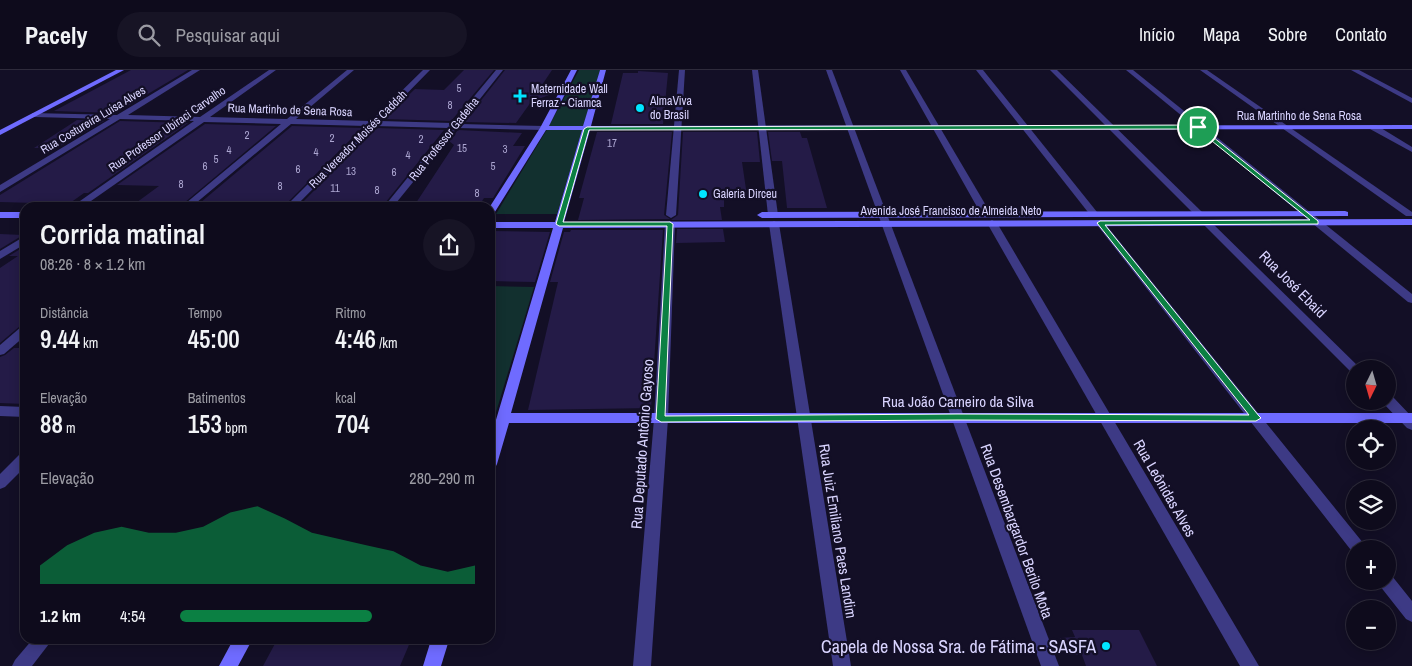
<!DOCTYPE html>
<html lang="pt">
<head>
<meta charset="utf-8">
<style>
	:root { --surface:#0e0b1c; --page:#171425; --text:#f1f3f6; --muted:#9b9ba3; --line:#2e2b3b; --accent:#0b8043 }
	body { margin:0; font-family:"Archivo Narrow",sans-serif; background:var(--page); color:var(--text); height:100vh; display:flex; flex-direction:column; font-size:19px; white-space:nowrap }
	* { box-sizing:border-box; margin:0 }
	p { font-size:16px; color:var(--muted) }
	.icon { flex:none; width:28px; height:28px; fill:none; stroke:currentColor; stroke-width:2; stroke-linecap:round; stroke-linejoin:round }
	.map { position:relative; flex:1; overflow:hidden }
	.side { position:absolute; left:20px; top:132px; width:475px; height:442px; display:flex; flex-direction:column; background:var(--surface); border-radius:15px; box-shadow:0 2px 12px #0003,0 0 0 1px var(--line) }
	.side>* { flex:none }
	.needle { width:32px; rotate:185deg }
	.fabs { position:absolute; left:1346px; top:290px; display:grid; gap:10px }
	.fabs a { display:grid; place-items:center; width:50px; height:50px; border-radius:50%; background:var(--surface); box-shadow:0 2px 12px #0003,0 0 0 1px var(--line); font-size:25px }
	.pin { position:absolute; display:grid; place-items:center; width:42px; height:42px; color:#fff; margin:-21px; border:2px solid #fff; border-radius:50%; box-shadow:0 1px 5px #0007 }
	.round { display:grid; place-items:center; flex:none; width:52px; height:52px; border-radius:26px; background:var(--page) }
	.head { display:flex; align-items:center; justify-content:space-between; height:85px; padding:0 20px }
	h1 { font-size:28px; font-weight:600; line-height:38px }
	.stats { display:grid; grid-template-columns:repeat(3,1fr); gap:8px; height:85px; padding:5px 20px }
	.stats div { display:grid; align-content:center }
	.stats b { font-size:25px; font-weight:600 }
	.stats small { font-size:14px; font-weight:400 }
	.stats p { font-size:14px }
	.chart { height:140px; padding:10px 20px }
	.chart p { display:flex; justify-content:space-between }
	.chart svg { width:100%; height:90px; margin-top:5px; fill:var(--accent); opacity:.7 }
	ul { padding:0 20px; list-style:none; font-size:16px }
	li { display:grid; grid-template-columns:80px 60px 1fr; align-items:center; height:38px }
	li i { height:12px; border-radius:6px; background:var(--accent) }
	header { display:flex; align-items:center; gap:30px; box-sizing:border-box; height:70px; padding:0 25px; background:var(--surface); border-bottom:1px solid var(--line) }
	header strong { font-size:24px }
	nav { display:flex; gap:28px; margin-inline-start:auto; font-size:18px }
	.search { width:350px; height:45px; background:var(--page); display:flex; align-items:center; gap:12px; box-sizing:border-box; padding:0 18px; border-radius:28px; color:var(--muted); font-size:19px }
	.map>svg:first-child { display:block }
	.green { fill:#12302f }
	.building { fill:#241b47 }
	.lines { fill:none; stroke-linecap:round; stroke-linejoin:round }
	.street { fill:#3d3a85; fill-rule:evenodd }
	.secondary { fill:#6f6bff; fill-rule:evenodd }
	.route { fill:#0b8043; stroke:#fff; fill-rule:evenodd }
	.poi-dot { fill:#00e5ff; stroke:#130f26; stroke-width:2 }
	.labels { text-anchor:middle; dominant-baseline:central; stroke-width:4.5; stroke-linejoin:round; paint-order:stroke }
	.far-number-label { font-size:11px; fill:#aca6d1 }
	.far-poi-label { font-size:12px; fill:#d9d4ff; stroke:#130f26; text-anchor:start }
	.far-street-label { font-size:12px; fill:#d9d4ff; stroke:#130f26 }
	.street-label { font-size:15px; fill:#d9d4ff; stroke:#130f26 }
	.near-poi-label { font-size:18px; fill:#d9d4ff; stroke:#130f26; text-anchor:end }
</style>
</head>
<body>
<header>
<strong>Pacely</strong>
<div class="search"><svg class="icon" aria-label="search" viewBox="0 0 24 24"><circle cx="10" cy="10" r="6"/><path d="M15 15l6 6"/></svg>Pesquisar aqui</div>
<nav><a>Início</a><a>Mapa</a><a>Sobre</a><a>Contato</a></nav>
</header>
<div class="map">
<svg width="1412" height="596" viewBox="0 0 1412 596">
	<rect width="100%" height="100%" fill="#130f26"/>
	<g class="green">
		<path d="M579,0H600L557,144H496L549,56Z"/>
		<path d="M490,216L534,217L490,362Z"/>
	</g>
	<g class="building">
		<path d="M131,0H188L116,43L54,41Z"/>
		<path d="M464,0H494L451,51L384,49L415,19L444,20Z"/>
		<path d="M505,0H552L542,15L549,25L531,32L516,53L464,52Z"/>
		<path d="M638,1L668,3L663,54H611L623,3H638Z"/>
		<path d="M77,50L104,51L57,78H34Z"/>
		<path d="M120,51L188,53L88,123H84L63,138H28L35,133L0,132V125Z"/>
		<path d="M205,54L276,56L178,138H129L159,116L117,115Z"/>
		<path d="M292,56L362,58L282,138H194Z"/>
		<path d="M376,58L444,60L381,138H297Z"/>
		<path d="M458,60L522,63L513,76H525L493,128H484L479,136H414L454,75L449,71Z"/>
		<path d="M597,62H672L664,145L670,149L578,150L584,128H579Z"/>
		<path d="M683,62H757L760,92H742L747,126H724V137H720L722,150H671L678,145Z"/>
		<path d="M768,62H800L802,68H807L827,138H787L782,91H772Z"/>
		<path d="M677,159H723L725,172L676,173Z"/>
		<path d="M571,160H663L651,338L528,340L558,212H550L564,162H570Z"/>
		<path d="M490,161L550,162L535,212L490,211Z"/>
		<path d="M0,164L23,165L0,179Z"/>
		<path d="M25,176V254L20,256L0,273V198L18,186H9Z"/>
		<path d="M14,278H25V334L0,333V287L5,285Z"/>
		<path d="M1072,560H1139L1157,596H1086L1082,585H1067L1060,568L1075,567Z"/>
		<path d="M277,570H411L400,596H263Z"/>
	</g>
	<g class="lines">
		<g class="street">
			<path d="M192,0H200L128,45L200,47L269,0H276L210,47L287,49L347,0H354L296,49L371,51L423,0H430L380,51L452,53L496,0H503L460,54L544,56L548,58L544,60L457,58L392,138H383L448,58L375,56L294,138H284L366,56L291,54L190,138H180L281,54L204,52L81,138H70L194,51L120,49L0,122V115L110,49L35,47H32V43L117,45Z"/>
			<path d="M679,0H685L676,145L671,148L666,145Z"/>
			<path d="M752,0H758L778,145L773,148L768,145Z"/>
			<path d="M826,0H832L1059,596H1041Z"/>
			<path d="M900,0H906L991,144L989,146L986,147L981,144Z"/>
			<path d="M976,0H983L1097,142V146H1091Z"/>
			<path d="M1050,0H1057L1202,142V146H1196Z"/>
			<path d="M1126,0H1133L1412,224V233L1408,232Z"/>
			<path d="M1200,0H1207L1412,142V146H1406Z"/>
			<path d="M1351,0H1359L1412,28V33Z"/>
			<path d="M1370,55H1376L1412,77V82L1370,59Z"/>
			<path d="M992,150L997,153L1259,596H1240L987,153Z"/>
			<path d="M1100,150L1103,151L1368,479H1355L1354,484L1097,155V151Z"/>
			<path d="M1207,150L1210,151L1361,299H1355V303L1351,302L1204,155V151Z"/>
			<path d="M670,151L675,154L668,349L651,596H633L654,349L665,154Z"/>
			<path d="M774,151L779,154L851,596H833L769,154Z"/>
			<path d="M25,166V174L0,189V181Z"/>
			<path d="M25,256V266L4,284L0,285V275L21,257Z"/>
			<path d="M1388,326L1393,327L1412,347V360L1407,358L1383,333L1382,331H1388Z"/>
			<path d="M0,336L25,337V347L0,346Z"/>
			<path d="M25,383V397L5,417L0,419V404L20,384Z"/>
			<path d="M1388,504L1392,506L1412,531V552L1406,549L1380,516L1378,511H1388Z"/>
			<path d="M32,570H52L32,596H12L15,590Z"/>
		</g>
		<g class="secondary">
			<path d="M116,0H124L0,65V60Z"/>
			<path d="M571,0H577L549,56H583L600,0H606L591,56L1412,55V59L590,60L564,152L1412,149V155L563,158L511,343H1412V353H509L497,394L495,398L490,399V370L553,158H490V152H555L582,60H546L493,145L490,146L489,138L540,58Z"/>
			<path d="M1345,141L1348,142V146L762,148L757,145L762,142Z"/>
			<rect x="0" y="142" width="25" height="6"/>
			<path d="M233,570H252L238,596H219Z"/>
			<path d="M431,570H449L441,596H423Z"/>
		</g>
	</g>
	<path class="route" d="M1198,55L1318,151V154L1105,155L1259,346L1261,348L1256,351L957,350L661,352L656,349L667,156H559L556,154L584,59L587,57ZM1197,59L1310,150L1100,151L1097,153L1249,345L957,344L665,346L673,154L670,152H563L589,60Z"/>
	<g class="poi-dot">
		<path d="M517.5 18.5h5v5h5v5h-5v5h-5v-5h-5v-5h5z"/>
		<circle cx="640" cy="38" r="5"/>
		<circle cx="703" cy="124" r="5"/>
		<circle cx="1106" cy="576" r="5"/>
	</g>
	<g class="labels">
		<g class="far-number-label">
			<text x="459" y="18">5</text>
			<text x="450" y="35">8</text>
			<text x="247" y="65">2</text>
			<text x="332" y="68">2</text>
			<text x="421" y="69">2</text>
			<text x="612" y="73">17</text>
			<text x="462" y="78">15</text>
			<text x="505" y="79">3</text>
			<text x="229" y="80">4</text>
			<text x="316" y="82">4</text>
			<text x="408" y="85">4</text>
			<text x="216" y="89">5</text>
			<text x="205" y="96">6</text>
			<text x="493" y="96">5</text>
			<text x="298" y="99">6</text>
			<text x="351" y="101">13</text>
			<text x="394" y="102">6</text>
			<text x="181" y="114">8</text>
			<text x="280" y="116">8</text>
			<text x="335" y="118">11</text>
			<text x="377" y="120">8</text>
			<text x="477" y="123">8</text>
		</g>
		<g class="far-poi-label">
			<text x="531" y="19">Maternidade Wall<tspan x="531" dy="14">Ferraz - Ciamca</tspan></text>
			<text x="650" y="31">AlmaViva<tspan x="650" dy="14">do Brasil</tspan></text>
			<text x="713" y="124">Galeria Dirceu</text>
		</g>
		<g class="far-street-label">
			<text transform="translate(290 40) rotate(2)">Rua Martinho de Sena Rosa</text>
			<text x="1299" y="46">Rua Martinho de Sena Rosa</text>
			<text transform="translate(93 50) rotate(-31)">Rua Costureira Luisa Alves</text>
			<text transform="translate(167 59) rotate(-35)">Rua Professor Ubiraci Carvalho</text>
			<text transform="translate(358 69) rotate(-45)">Rua Vereador Moisés Caddah</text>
			<text transform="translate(444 69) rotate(-51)">Rua Professor Gadelha</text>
			<text x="951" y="141">Avenida José Francisco de Almeida Neto</text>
		</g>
		<g class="street-label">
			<text transform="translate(1293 214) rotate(45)">Rua José Ebaid</text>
			<text x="958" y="331">Rua João Carneiro da Silva</text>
			<text transform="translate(642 374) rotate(-86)">Rua Deputado Antônio Gayoso</text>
			<text transform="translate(1165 418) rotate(60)">Rua Leônidas Alves</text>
			<text transform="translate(838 461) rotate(81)">Rua Juiz Emiliano Paes Landim</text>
			<text transform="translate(1017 461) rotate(70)">Rua Desembargardor Berilo Mota</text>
		</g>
		<g class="near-poi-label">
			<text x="1096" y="576">Capela de Nossa Sra. de Fátima - SASFA</text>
		</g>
	</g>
</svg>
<div class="fabs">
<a><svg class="needle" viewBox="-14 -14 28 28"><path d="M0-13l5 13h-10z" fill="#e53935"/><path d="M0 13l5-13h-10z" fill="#9b9ba3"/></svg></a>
<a><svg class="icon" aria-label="locate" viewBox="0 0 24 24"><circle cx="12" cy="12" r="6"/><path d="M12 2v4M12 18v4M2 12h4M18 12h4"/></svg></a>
<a><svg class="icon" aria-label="layers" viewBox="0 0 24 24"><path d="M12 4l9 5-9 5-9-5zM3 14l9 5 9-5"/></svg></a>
<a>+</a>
<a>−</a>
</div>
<div class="pin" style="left:1198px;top:57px;background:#1e9e55"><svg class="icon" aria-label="arrive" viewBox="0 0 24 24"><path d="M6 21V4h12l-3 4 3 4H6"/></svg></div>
<section class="side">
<div class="head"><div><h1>Corrida matinal</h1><p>08:26 · 8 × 1.2 km</p></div><a class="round"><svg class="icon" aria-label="share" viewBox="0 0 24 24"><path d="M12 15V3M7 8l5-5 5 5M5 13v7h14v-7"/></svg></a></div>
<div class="stats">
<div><p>Distância</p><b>9.44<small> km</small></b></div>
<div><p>Tempo</p><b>45:00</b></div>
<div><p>Ritmo</p><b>4:46<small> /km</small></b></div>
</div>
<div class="stats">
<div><p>Elevação</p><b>88<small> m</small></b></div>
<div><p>Batimentos</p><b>153<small> bpm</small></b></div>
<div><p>kcal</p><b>704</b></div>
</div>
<div class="chart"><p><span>Elevação</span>280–290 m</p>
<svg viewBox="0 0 160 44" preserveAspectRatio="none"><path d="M0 44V35L10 25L20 19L30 16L40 19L50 19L60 16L70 9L80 6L90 12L100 19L110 22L120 25L130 28L140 35L150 38L160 35V44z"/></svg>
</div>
<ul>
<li><b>1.2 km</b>4:54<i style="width:65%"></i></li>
</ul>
</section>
</div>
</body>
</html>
